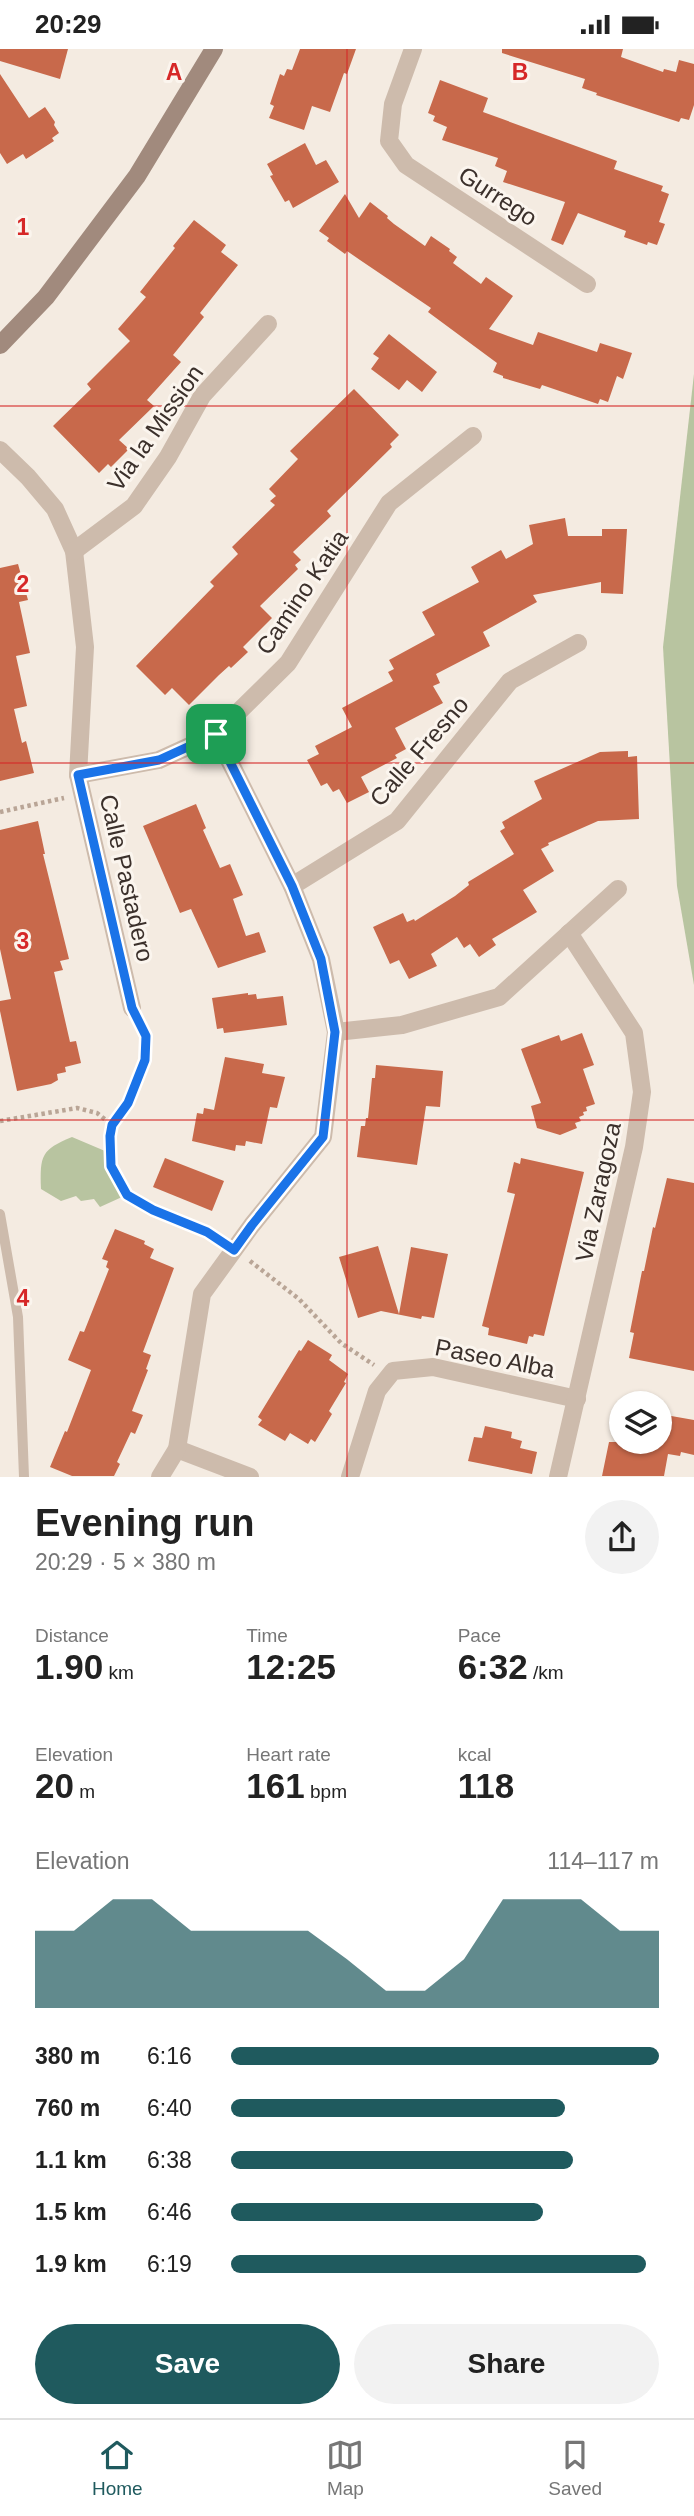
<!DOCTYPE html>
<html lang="en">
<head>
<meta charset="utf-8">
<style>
	:root { --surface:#fff; --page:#f2f2f2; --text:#222; --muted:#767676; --line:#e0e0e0; --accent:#1f5a5e }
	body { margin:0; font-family:Helvetica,sans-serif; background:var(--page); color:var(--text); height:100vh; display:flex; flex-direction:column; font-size:26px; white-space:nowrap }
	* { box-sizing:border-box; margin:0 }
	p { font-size:23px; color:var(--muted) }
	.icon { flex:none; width:38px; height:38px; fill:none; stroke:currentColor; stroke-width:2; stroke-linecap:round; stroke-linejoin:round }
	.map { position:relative; height:1428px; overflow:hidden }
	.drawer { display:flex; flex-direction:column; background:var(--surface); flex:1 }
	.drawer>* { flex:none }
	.tools { position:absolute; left:609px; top:1342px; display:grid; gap:14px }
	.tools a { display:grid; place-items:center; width:63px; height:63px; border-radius:50%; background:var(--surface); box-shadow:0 2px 5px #0004; font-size:35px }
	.pin { position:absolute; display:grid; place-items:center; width:60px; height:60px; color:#fff; margin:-30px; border-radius:14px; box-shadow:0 4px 10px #0006 }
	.round { display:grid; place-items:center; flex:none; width:74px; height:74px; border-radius:37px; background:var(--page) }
	.overview { display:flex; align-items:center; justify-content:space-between; height:119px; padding:0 35px }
	h1 { font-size:38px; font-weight:800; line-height:52px }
	.stats { display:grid; grid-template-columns:repeat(3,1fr); gap:10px; height:119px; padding:7px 35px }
	.stats div { display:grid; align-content:center }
	.stats b { font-size:35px; font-weight:800 }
	.stats small { font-size:19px; font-weight:400 }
	.stats p { font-size:19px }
	.chart { height:196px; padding:14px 35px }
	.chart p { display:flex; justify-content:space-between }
	.chart svg { width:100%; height:126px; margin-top:7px; fill:var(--accent); opacity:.7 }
	.primary-button { display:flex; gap:14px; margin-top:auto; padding:14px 35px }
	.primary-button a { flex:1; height:80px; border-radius:42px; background:var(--accent); color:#fff; font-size:28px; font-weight:800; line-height:80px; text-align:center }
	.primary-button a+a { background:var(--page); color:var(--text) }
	ul { padding:0 35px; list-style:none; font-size:23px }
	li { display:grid; grid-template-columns:112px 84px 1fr; align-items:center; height:52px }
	li i { height:18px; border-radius:9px; background:var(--accent) }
	.status { display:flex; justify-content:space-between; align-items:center; height:49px; padding:0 35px; background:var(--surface); direction:ltr }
	.status svg { height:19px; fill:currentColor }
	.tabs { display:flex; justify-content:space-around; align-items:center; height:98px; border-top:2px solid var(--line); background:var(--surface); font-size:19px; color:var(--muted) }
	.tabs a { display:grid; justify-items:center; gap:4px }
	.tabs .active { color:var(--accent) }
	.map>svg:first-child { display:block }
	.green { fill:#b8c4a0 }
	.building { fill:#c8694b }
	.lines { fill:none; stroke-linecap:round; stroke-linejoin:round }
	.path { stroke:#b9a596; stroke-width:4.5; stroke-dasharray:3.5 3.5; stroke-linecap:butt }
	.lane { stroke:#cdbbac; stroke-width:10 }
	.street { stroke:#cdbbac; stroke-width:18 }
	.secondary { stroke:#a18a7d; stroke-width:18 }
	.route-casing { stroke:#fff; stroke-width:14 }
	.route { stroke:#1a73e8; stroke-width:9 }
	.grid { fill:none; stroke:#d62828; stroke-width:2; stroke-opacity:0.55 }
	.labels { text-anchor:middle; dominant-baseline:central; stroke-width:6; stroke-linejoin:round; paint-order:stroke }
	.street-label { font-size:24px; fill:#3b302b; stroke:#fbf5ee }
	.grid-label { font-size:23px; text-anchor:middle; font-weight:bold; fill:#d62828; stroke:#fbf5ee; stroke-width:6; stroke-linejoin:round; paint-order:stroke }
</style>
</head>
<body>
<div class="status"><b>20:29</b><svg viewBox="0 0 49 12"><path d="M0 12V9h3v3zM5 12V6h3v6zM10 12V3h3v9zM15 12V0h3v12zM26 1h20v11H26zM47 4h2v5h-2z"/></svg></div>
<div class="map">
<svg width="694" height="1428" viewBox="0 0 694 1428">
	<rect width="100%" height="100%" fill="#f4ebe1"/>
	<g class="green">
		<path d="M694,325V936L677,837L663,598Z"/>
		<path d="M72,1088L105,1102L108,1124L122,1148L100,1158L94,1150L81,1152L76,1147L61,1152L41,1140C40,1106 41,1101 72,1088Z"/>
	</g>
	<g class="building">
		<path d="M0,0H68L60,30L0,12Z"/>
		<path d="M300,0H356L347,25L344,24L330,63L312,57L304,81L269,69L274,57L270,55L280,25L284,27L287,20L292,21Z"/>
		<path d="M502,0H623L621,8L663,23L664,20L676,23L679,11L694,15V56L689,71L681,69L679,73L596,46L597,44L582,39L585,30L502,4Z"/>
		<path d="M0,25L29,69L45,58L55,73L54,76L59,84L52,89L54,92L26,110L23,105L7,115L0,104Z"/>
		<path d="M440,31L488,49L483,63L617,112L614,120L663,137L661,142L669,145L659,173L665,175L657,196L648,193L647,196L624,188L626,182L578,164L563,196L551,191L565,153L503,133L507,122L495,117L498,109L442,91L447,78L433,72L435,67L428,64Z"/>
		<path d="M305,94L316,116L326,111L339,133L293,159L289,151L285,153L270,127L273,126L267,115Z"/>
		<path d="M345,145L359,169L370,153L388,167L387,169L394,175L425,197L431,187L450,200L449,202L457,208L453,214L481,235L486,228L513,247L489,280L533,296L538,283L597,303L600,294L632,304L623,330L617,327L608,353L600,350L598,355L542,336L540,340L503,329V327L493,323L497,314L428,263L431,259L360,211L347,202L345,205L327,192L329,189L319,182Z"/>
		<path d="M194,171L226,196L221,203L238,216L200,264L204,268L173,306L181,313L147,351L154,357L119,391L129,400L111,418L108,415L99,424L53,377L91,340L87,335L130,292L118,280L146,248L140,243L175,199L173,197Z"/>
		<path d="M389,285L437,323L422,343L407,331L399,341L371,320L379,309L373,305Z"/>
		<path d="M354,340L399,386L390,395L392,398L327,462L331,467L293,503L301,511L295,516L298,520L260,557L272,569L243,598L248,603L231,619L229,617L219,626L189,656L172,639L165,646L136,617L214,537L210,533L238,505L232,498L275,456L270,452L276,447L269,440L298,410L290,402Z"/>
		<path d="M565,469L568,487H602V480H627L623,545L601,544V533L533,546L537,553L483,583L490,597L436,625L440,634L433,637L443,654L395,679L406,700L395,706L397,709L361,728L369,743L347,754L339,740L333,743L327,734L321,737L307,711L319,705L315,697L352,678L342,659L393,632L388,623L394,620L389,611L435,586L422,563L479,533L471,518L501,501L506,510L533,495L529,476Z"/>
		<path d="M18,515L28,551L19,553L30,604L16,607L27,657L14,660L22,694L26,692L34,724L0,732V519Z"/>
		<path d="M628,702V708L637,707L639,770L598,772L548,794L549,796L541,800L554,822L523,841L537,863L492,890L496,896L479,908L470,895L464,899L457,888L431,905L437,917L409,930L399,911L390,915L373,878L403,864L407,873L414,870L415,872L455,847L469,836L468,833L514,805L500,782L505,779L502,773L542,750L534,732L600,703Z"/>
		<path d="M196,755L206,779L203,781L220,819L230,815L243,846L233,850L246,887L259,883L266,903L218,919L191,860L180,864L143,777Z"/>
		<path d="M38,772L45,805H43L69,910L60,912L63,921L54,923L70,993L76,992L81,1014L65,1018L66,1023L57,1025L58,1031L51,1035L17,1042L0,962V952L11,950L0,900V781Z"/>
		<path d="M248,944V946L256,945L257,950L283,947L287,976L224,984L223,979L217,980L212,949Z"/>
		<path d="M582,984L594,1016L583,1020L595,1055L586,1058L587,1062L583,1063L584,1066L579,1068L581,1072L575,1074L577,1079L560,1086L537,1079L531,1057L541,1054L521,1000L559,986L561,992Z"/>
		<path d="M225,1008L264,1015L262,1024L285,1028L277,1059L270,1058L262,1095L246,1092L245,1097L236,1096L235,1102L192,1092L197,1064L203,1065L204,1059L214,1061Z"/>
		<path d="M376,1016L443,1022L440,1058L426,1057L417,1116L357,1108L361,1077H365L366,1069H368L372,1029H375Z"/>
		<path d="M165,1109L224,1132L212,1162L153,1138Z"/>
		<path d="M521,1109L584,1123L544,1287L534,1285L533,1288L529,1287L527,1295L488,1286L489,1279L482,1277L515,1145L507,1143L514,1113L520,1115Z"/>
		<path d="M667,1129L694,1134V1322L629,1309L634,1284L630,1283L642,1222H644L653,1178L655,1179Z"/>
		<path d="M115,1180L145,1192L144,1195L154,1200L150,1209L174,1219L143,1303L151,1306L146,1320L148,1321L132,1362L143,1366L135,1385L131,1383L117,1413L120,1415L114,1427H72L50,1418L65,1382L67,1383L91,1321L68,1311L80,1282L84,1283L109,1220L106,1218L108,1212L102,1210Z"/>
		<path d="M378,1197L399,1265L411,1198L448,1205L434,1269L422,1267L421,1270L381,1262L358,1269L339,1208Z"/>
		<path d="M308,1291L332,1306L329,1311L348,1325L344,1333L346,1334L329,1362L332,1365L315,1393L311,1390L308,1395L290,1384L285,1392L258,1376L262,1371L258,1368L299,1301L301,1302Z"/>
		<path d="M660,1365L694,1371V1406L681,1403L680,1407L668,1405L664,1427H602L609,1393H660Z"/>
		<path d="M485,1377L512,1383L511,1389L522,1392L520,1399L537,1403L532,1425L468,1412L474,1388L482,1389Z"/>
	</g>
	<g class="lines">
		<g class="path">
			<path d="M0,763L64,749"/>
			<path d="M140,975L146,987L145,1011L128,1054L112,1076L110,1087L111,1117L127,1146L153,1161L207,1183L219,1191"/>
			<path d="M0,1072L77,1059L97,1064L112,1076"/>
			<path d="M250,1212L299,1250L341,1294L374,1316"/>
		</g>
		<path class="lane" d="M0,1165L18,1268L24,1428"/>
		<g class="street">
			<path d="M413,0L393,55L389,92L406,116L587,235"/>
			<path d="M0,401L28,428L55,460L74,502L85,598L78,726L132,959"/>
			<path d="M74,502L134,457L168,408L202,347L268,275"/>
			<path d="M78,726L159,711L216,685L288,614L389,454L473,387"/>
			<path d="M292,837L397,772L510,632L578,594"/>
			<path d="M336,983L402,976L499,948L618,840"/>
			<path d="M177,1400L250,1428"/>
			<path d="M160,1428L177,1400L202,1245L252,1176L323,1088L336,983L321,910L292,837L216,685"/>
			<path d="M350,1428L377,1342L393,1322L433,1318L577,1350"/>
			<path d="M558,1428L634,1098L642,1043L634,984L569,884"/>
		</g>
		<path class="secondary" d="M0,296L46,248L137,127L214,0"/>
	</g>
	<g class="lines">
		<g class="route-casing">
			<path id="route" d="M216,685L292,837L321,910L335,983L323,1088L252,1176L234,1201L207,1183L153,1161L127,1146L111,1117L110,1087L112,1076L128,1054L145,1011L146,987L132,959L78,726L159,711Z"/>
		</g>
		<use href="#route" class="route"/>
	</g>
	<path class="grid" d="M347,0V1428M0,357H694M0,714H694M0,1071H694"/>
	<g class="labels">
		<g class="street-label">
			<text transform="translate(498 147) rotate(33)">Gurrego</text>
			<text transform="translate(155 379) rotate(-55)">Via la Mission</text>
			<text transform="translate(302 543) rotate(-56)">Camino Katia</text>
			<text transform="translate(419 702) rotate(-49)">Calle Fresno</text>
			<text transform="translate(127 829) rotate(77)">Calle Pastadero</text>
			<text transform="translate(598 1143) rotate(-78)">Via Zaragoza</text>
			<text transform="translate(495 1309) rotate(11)">Paseo Alba</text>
		</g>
	</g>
	<g class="grid-label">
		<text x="174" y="31">A</text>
		<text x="520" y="31">B</text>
		<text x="23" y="186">1</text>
		<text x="23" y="543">2</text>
		<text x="23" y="900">3</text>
		<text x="23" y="1257">4</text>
	</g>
</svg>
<div class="tools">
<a><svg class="icon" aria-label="layers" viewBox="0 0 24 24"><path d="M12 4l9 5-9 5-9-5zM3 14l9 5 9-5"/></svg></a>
</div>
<div class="pin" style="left:216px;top:685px;background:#1e9e55"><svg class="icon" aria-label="arrive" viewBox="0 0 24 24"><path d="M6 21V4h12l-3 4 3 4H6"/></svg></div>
</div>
<section class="drawer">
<div class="overview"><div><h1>Evening run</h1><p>20:29 · 5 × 380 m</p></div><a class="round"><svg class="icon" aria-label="share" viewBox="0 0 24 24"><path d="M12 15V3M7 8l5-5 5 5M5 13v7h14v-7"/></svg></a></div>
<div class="stats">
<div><p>Distance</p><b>1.90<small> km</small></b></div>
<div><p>Time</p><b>12:25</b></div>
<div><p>Pace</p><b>6:32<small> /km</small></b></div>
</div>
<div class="stats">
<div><p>Elevation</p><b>20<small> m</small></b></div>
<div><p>Heart rate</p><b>161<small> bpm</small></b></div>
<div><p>kcal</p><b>118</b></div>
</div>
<div class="chart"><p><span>Elevation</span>114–117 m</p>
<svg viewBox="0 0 160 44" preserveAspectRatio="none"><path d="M0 44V17L10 17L20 6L30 6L40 17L50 17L60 17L70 17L80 27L90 38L100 38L110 27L120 6L130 6L140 6L150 17L160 17V44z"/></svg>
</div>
<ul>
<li><b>380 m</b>6:16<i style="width:100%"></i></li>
<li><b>760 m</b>6:40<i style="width:78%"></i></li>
<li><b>1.1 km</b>6:38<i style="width:80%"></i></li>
<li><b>1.5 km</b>6:46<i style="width:73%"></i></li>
<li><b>1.9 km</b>6:19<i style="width:97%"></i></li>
</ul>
<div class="primary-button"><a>Save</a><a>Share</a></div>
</section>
<nav class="tabs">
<a class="active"><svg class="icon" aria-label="home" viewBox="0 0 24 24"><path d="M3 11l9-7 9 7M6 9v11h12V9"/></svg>Home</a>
<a><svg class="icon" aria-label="map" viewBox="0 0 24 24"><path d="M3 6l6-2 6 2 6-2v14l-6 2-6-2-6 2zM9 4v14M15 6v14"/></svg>Map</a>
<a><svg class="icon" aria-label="saved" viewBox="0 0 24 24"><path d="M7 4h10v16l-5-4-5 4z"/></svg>Saved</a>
</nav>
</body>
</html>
